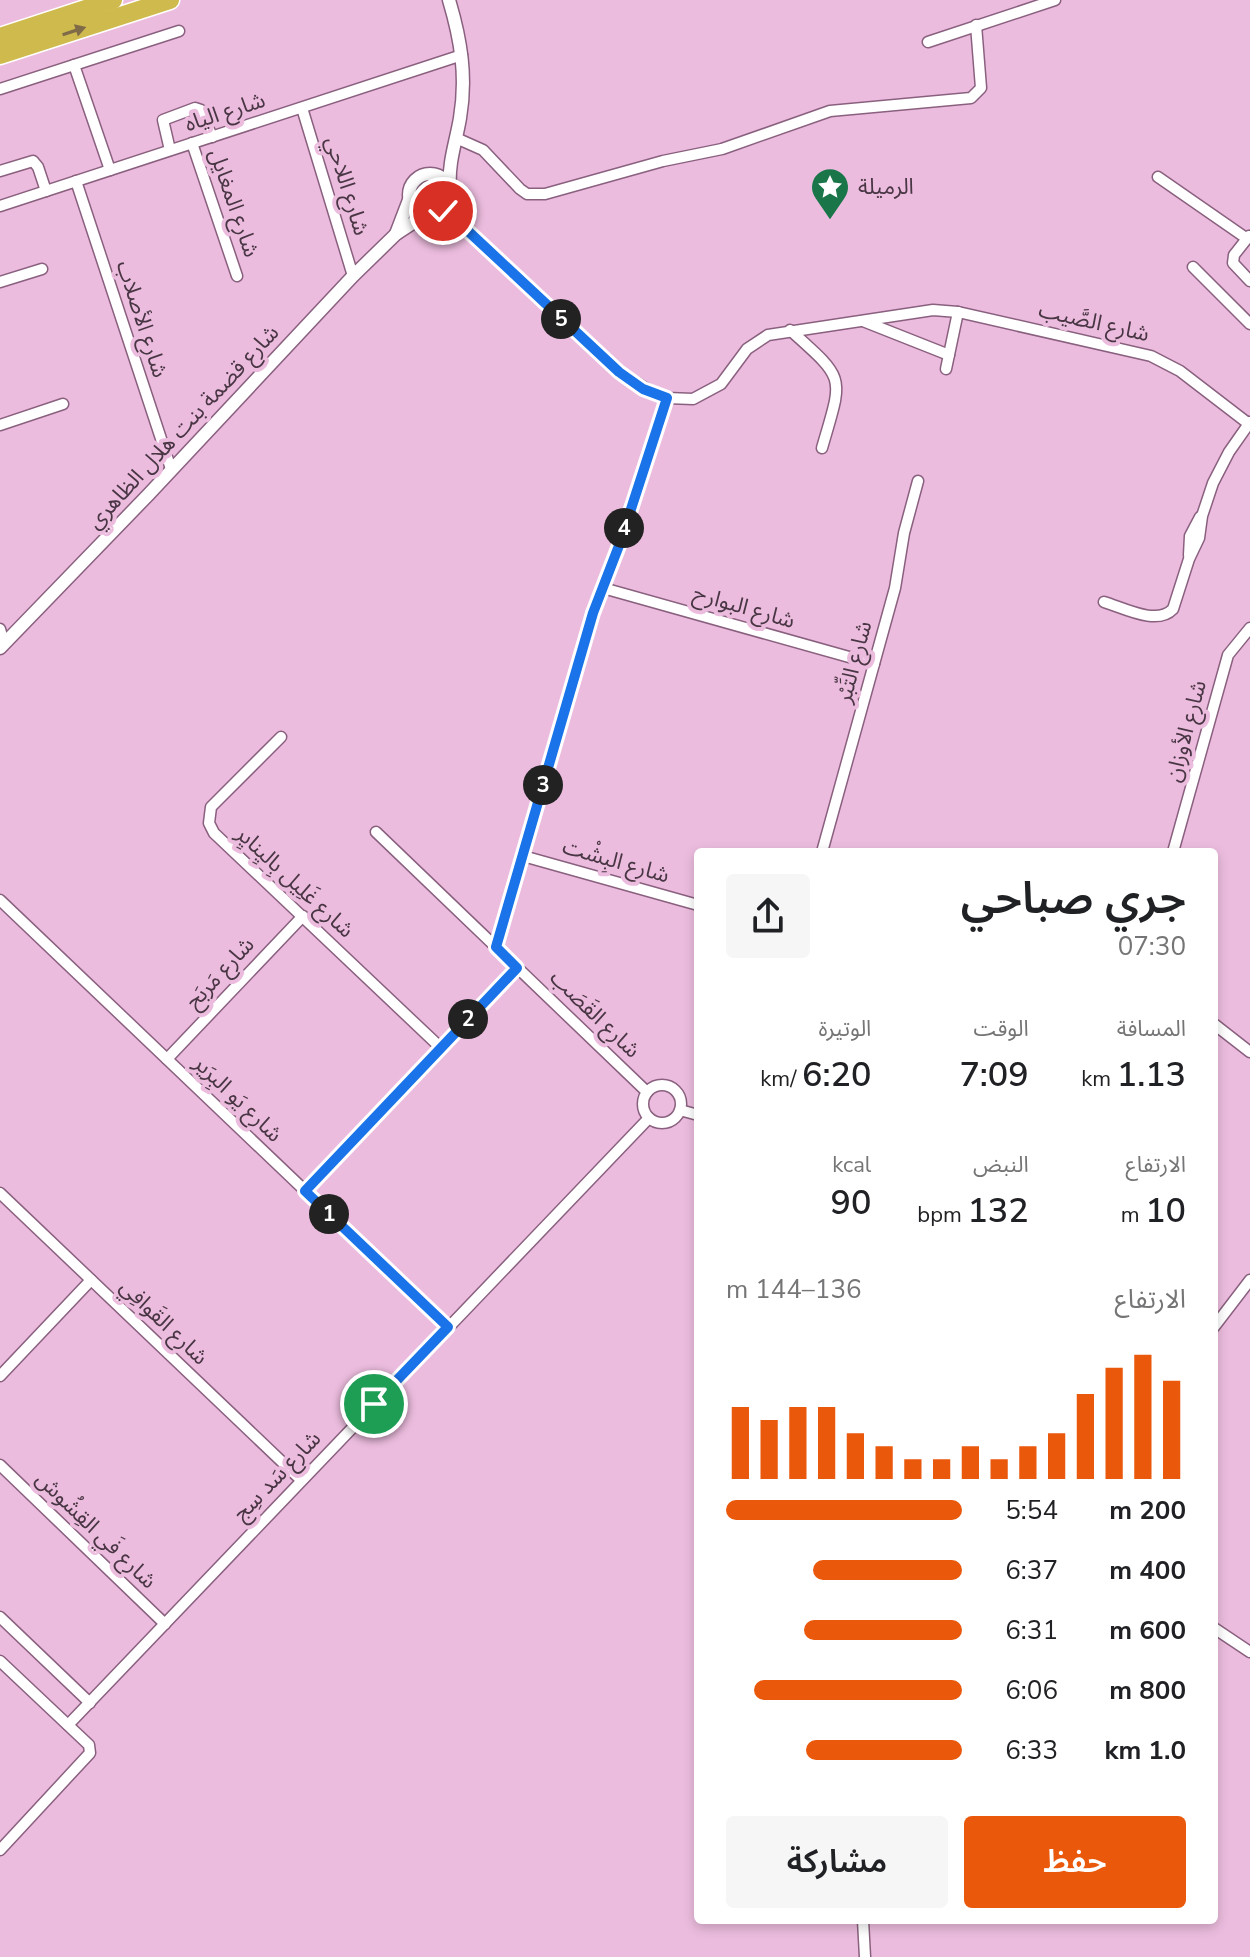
<!DOCTYPE html>
<html lang="ar">
<head>
<meta charset="utf-8">
<style>
	:root { --surface:#fff; --page:#f6f6f6; --text:#202124; --muted:#757577; --accent:#ea580c }
	body { margin:0; font-family:"Nunito Sans","Noto Sans Arabic",sans-serif; background:var(--page); color:var(--text); direction:rtl; height:100vh; display:flex; flex-direction:column; font-size:30px; white-space:nowrap }
	* { box-sizing:border-box; margin:0 }
	p { font-size:26px; color:var(--muted) }
	.icon { flex:none; width:44px; height:44px; fill:none; stroke:currentColor; stroke-width:2; stroke-linecap:round; stroke-linejoin:round }
	.map { position:relative; flex:1; overflow:hidden; direction:ltr }
	.panel { position:absolute; left:694px; top:848px; width:524px; height:1076px; display:flex; flex-direction:column; background:var(--surface); border-radius:8px; box-shadow:0 4px 12px #0003; direction:rtl }
	.panel>* { flex:none }
	.pin { position:absolute; display:grid; place-items:center; width:68px; height:68px; color:#fff; margin:-34px; border:4px solid #fff; border-radius:50%; box-shadow:0 2px 8px #0007 }
	.km { position:absolute; width:40px; height:40px; margin:-20px; border-radius:50%; background:#222; color:#fff; font-size:22px; line-height:40px; text-align:center }
	.round { display:grid; place-items:center; flex:none; width:84px; height:84px; border-radius:8px; background:var(--page) }
	.summary { display:flex; align-items:center; justify-content:space-between; height:136px; padding:0 32px }
	h1 { font-size:44px; font-weight:600; line-height:60px }
	.figures { display:grid; grid-template-columns:repeat(3,1fr); gap:12px; height:136px; padding:8px 32px }
	.figures div { display:grid; align-content:center }
	.figures b { font-size:34px; font-weight:600 }
	.figures small { font-size:22px; font-weight:400 }
	.figures p { font-size:22px }
	.chart { height:224px; padding:16px 32px }
	.chart p { display:flex; justify-content:space-between }
	.chart svg { width:100%; height:144px; margin-top:8px; stroke:var(--accent); stroke-width:6 }
	.action { display:flex; gap:16px; margin-top:auto; padding:16px 32px }
	.action a { flex:1; height:92px; border-radius:8px; background:var(--accent); color:#fff; font-size:32px; font-weight:600; line-height:92px; text-align:center }
	.action a+a { background:var(--page); color:var(--text) }
	ul { padding:0 32px; list-style:none; font-size:26px }
	li { display:grid; grid-template-columns:128px 96px 1fr; align-items:center; height:60px }
	li i { height:20px; border-radius:10px; background:var(--accent) }
	.map>svg:first-child { display:block }
	.lines { fill:none; stroke-linecap:round; stroke-linejoin:round }
	.minor-casing { stroke:#8a607f; stroke-width:13 }
	.tertiary-casing { stroke:#8a607f; stroke-width:15 }
	.trunk-casing { stroke:#fff; stroke-width:21 }
	.minor { stroke:#fff; stroke-width:10 }
	.tertiary { stroke:#fff; stroke-width:12 }
	.trunk { stroke:#cfba4e; stroke-width:18 }
	.oneway { fill:#7f6b48 }
	.route-casing { stroke:#fff; stroke-width:16 }
	.route { stroke:#1a73e8; stroke-width:10 }
	.labels { text-anchor:middle; dominant-baseline:central; stroke-width:8; stroke-linejoin:round; paint-order:stroke }
	.street-label { font-size:22px; fill:#493644; stroke:#ecbcde }
	.poi-label { font-size:22px; fill:#493644; stroke:#ecbcde; text-anchor:start }
</style>
</head>
<body>
<div class="map">
<svg width="1250" height="1957" viewBox="0 0 1250 1957">
	<rect width="100%" height="100%" fill="#ecbcde"/>
	<g class="lines">
		<g class="minor-casing">
			<g id="minor">
				<path d="M928,42L1055,0"/>
				<path d="M74,65L110,170"/>
				<path d="M0,89L179,31"/>
				<path d="M302,108L353,276"/>
				<path d="M456,138L483,150L520,189L527,194H545L663,161L722,149L830,111L971,98L981,88L976,25"/>
				<path d="M192,143L237,276"/>
				<path d="M170,150L163,120L195,108L201,110L212,137"/>
				<path d="M0,171L33,161L38,167L46,191"/>
				<path d="M1158,177L1246,238"/>
				<path d="M76,181L171,469"/>
				<path d="M451,195L466,227"/>
				<path d="M0,206L462,55"/>
				<path d="M432,216L469,232L619,372L655,394L667,398L693,399L721,384L747,349L768,335L933,310L958,312L1151,356L1180,371L1249,424"/>
				<path d="M1249,236L1234,255L1233,263L1250,281"/>
				<path d="M1193,267L1250,324"/>
				<path d="M0,282L42,269"/>
				<path d="M863,321L949,355"/>
				<path d="M790,330C847,381 843,375 822,448"/>
				<path d="M946,369L958,312"/>
				<path d="M0,425L63,404"/>
				<path d="M1189,555L1190,536L1200,517"/>
				<path d="M603,588L874,664"/>
				<path d="M1104,602C1124,608 1157,626 1173,609L1189,559L1199,538L1202,516L1213,483L1229,452L1250,422"/>
				<path d="M0,629L4,643"/>
				<path d="M281,737L211,807L209,823L214,833L441,1048"/>
				<path d="M376,832L647,1092"/>
				<path d="M822,852L895,588L904,533L918,481"/>
				<path d="M1173,852L1228,655L1250,628"/>
				<path d="M523,856L698,905"/>
				<path d="M0,900L448,1327"/>
				<path d="M496,947L593,613L620,543L667,398"/>
				<path d="M1214,1024L1250,1052"/>
				<path d="M167,1059L303,916"/>
				<circle cx="662" cy="1104" r="19"/>
				<path d="M680,1110L698,1115"/>
				<path d="M305,1191L517,968"/>
				<path d="M0,1193L301,1480"/>
				<path d="M1214,1327L1250,1280"/>
				<path d="M0,1376L91,1280"/>
				<path d="M0,1465L165,1624"/>
				<path d="M0,1617L90,1703"/>
				<path d="M1214,1628L1250,1652"/>
				<path d="M0,1661L89,1745L90,1753L0,1850"/>
				<path d="M68,1725L649,1118"/>
				<path d="M863,1920L865,1957"/>
			</g>
		</g>
		<g class="tertiary-casing">
			<g id="tertiary">
				<path d="M449,0C461,40 467,77 460,118C456,142 448,163 450,187"/>
				<circle cx="430" cy="195" r="21"/>
				<path d="M396,234L409,200"/>
				<path d="M0,648L149,494L353,276L396,234L425,215"/>
			</g>
		</g>
		<g class="trunk-casing">
			<g id="trunk">
				<path d="M0,37L113,0"/>
				<path d="M0,55L170,0"/>
			</g>
		</g>
		<use href="#minor" class="minor"/>
		<use href="#tertiary" class="tertiary"/>
		<use href="#trunk" class="trunk"/>
	</g>
	<defs><path id="oneway-solid" d="M-6-.8H1V-3.2L6.5 0L1 3.2V.8H-6Z" transform="scale(2)"/></defs>
	<use class="oneway" href="#oneway-solid" transform="translate(74 31) rotate(-18)"/>
	<g class="lines">
		<g class="route-casing">
			<path id="route" d="M374,1404L448,1327L305,1191L517,968L496,947L593,613L620,543L667,398L643,389L619,372L469,232L452,222L432,216L443,211"/>
		</g>
		<use href="#route" class="route"/>
	</g>
	<defs>
		<g id="sight-pin" transform="scale(2)"><path d="M0 17L-7.5 6A9.5 9.5 0 1 1 7.5 6Z" fill="#1a7549" stroke="#ecbcde"/><path d="M0-6L1.8-2.2L6-1.7L2.9 1.2L3.7 5.4L0 3.3L-3.7 5.4L-2.9 1.2L-6-1.7L-1.8-2.2Z" fill="#fff"/></g>
	</defs>
	<g fill-rule="evenodd">
		<use href="#sight-pin" x="830" y="187"/>
	</g>
	<g class="labels">
		<g class="street-label">
			<text transform="translate(225 112) rotate(-18)">شارع الياه</text>
			<text transform="translate(347 186) rotate(73)">شارع اللاحي</text>
			<text transform="translate(234 203) rotate(71)">شارع المغايل</text>
			<text transform="translate(142 319) rotate(72)">شارع الأصلاب</text>
			<text transform="translate(1094 322) rotate(13)">شارع الصَّيب</text>
			<text transform="translate(183 427) rotate(-47)">شارع قضمة بنت هلال الظاهري</text>
			<text transform="translate(744 607) rotate(16)">شارع البوارح</text>
			<text transform="translate(854 662) rotate(-75)">شارع التِّبْر</text>
			<text transform="translate(1186 731) rotate(-75)">شارع الأوزان</text>
			<text transform="translate(616 861) rotate(16)">شارع البِشْت</text>
			<text transform="translate(295 882) rotate(43)">شارع غَلِيل بِاليِنايِر</text>
			<text transform="translate(220 973) rotate(-47)">شارع مَربَح</text>
			<text transform="translate(595 1014) rotate(44)">شارع القَصَب</text>
			<text transform="translate(238 1099) rotate(44)">شارع يَو البِرَير</text>
			<text transform="translate(164 1322) rotate(44)">شارع القَوافِي</text>
			<text transform="translate(277 1476) rotate(-46)">شارع سَد سِج</text>
			<text transform="translate(96 1530) rotate(44)">شارع فَي القِشُوش</text>
		</g>
		<g class="poi-label">
			<text x="858" y="187">الرميلة</text>
		</g>
	</g>
</svg>
<div class="pin" style="left:374px;top:1404px;background:#1e9e55"><svg class="icon" aria-label="arrive" viewBox="0 0 24 24"><path d="M6 21V4h12l-3 4 3 4H6"/></svg></div>
<div class="pin" style="left:443px;top:211px;background:#d93025"><svg class="icon" aria-label="check" viewBox="0 0 24 24"><path d="M5 12l5 5 9-10"/></svg></div>
<b class="km" style="left:329px;top:1214px">1</b>
<b class="km" style="left:468px;top:1019px">2</b>
<b class="km" style="left:543px;top:785px">3</b>
<b class="km" style="left:624px;top:528px">4</b>
<b class="km" style="left:561px;top:319px">5</b>
<section class="panel">
<div class="summary"><div><h1>جري صباحي</h1><p>07:30</p></div><a class="round"><svg class="icon" aria-label="share" viewBox="0 0 24 24"><path d="M12 15V3M7 8l5-5 5 5M5 13v7h14v-7"/></svg></a></div>
<div class="figures">
<div><p>المسافة</p><b>1.13<small> km</small></b></div>
<div><p>الوقت</p><b>7:09</b></div>
<div><p>الوتيرة</p><b>6:20<small> /km</small></b></div>
</div>
<div class="figures">
<div><p>الارتفاع</p><b>10<small> m</small></b></div>
<div><p>النبض</p><b>132<small> bpm</small></b></div>
<div><p>kcal</p><b>90</b></div>
</div>
<div class="chart"><p><span>الارتفاع</span>136–144 m</p>
<svg viewBox="0 0 160 44" preserveAspectRatio="none"><path d="M5 44V22M15 44V26M25 44V22M35 44V22M45 44V30M55 44V34M65 44V38M75 44V38M85 44V34M95 44V38M105 44V34M115 44V30M125 44V18M135 44V10M145 44V6M155 44V14"/></svg>
</div>
<ul>
<li><b>200 m</b>5:54<i style="width:100%"></i></li>
<li><b>400 m</b>6:37<i style="width:63%"></i></li>
<li><b>600 m</b>6:31<i style="width:67%"></i></li>
<li><b>800 m</b>6:06<i style="width:88%"></i></li>
<li><b>1.0 km</b>6:33<i style="width:66%"></i></li>
</ul>
<div class="action"><a>حفظ</a><a>مشاركة</a></div>
</section>
</div>
</body>
</html>
